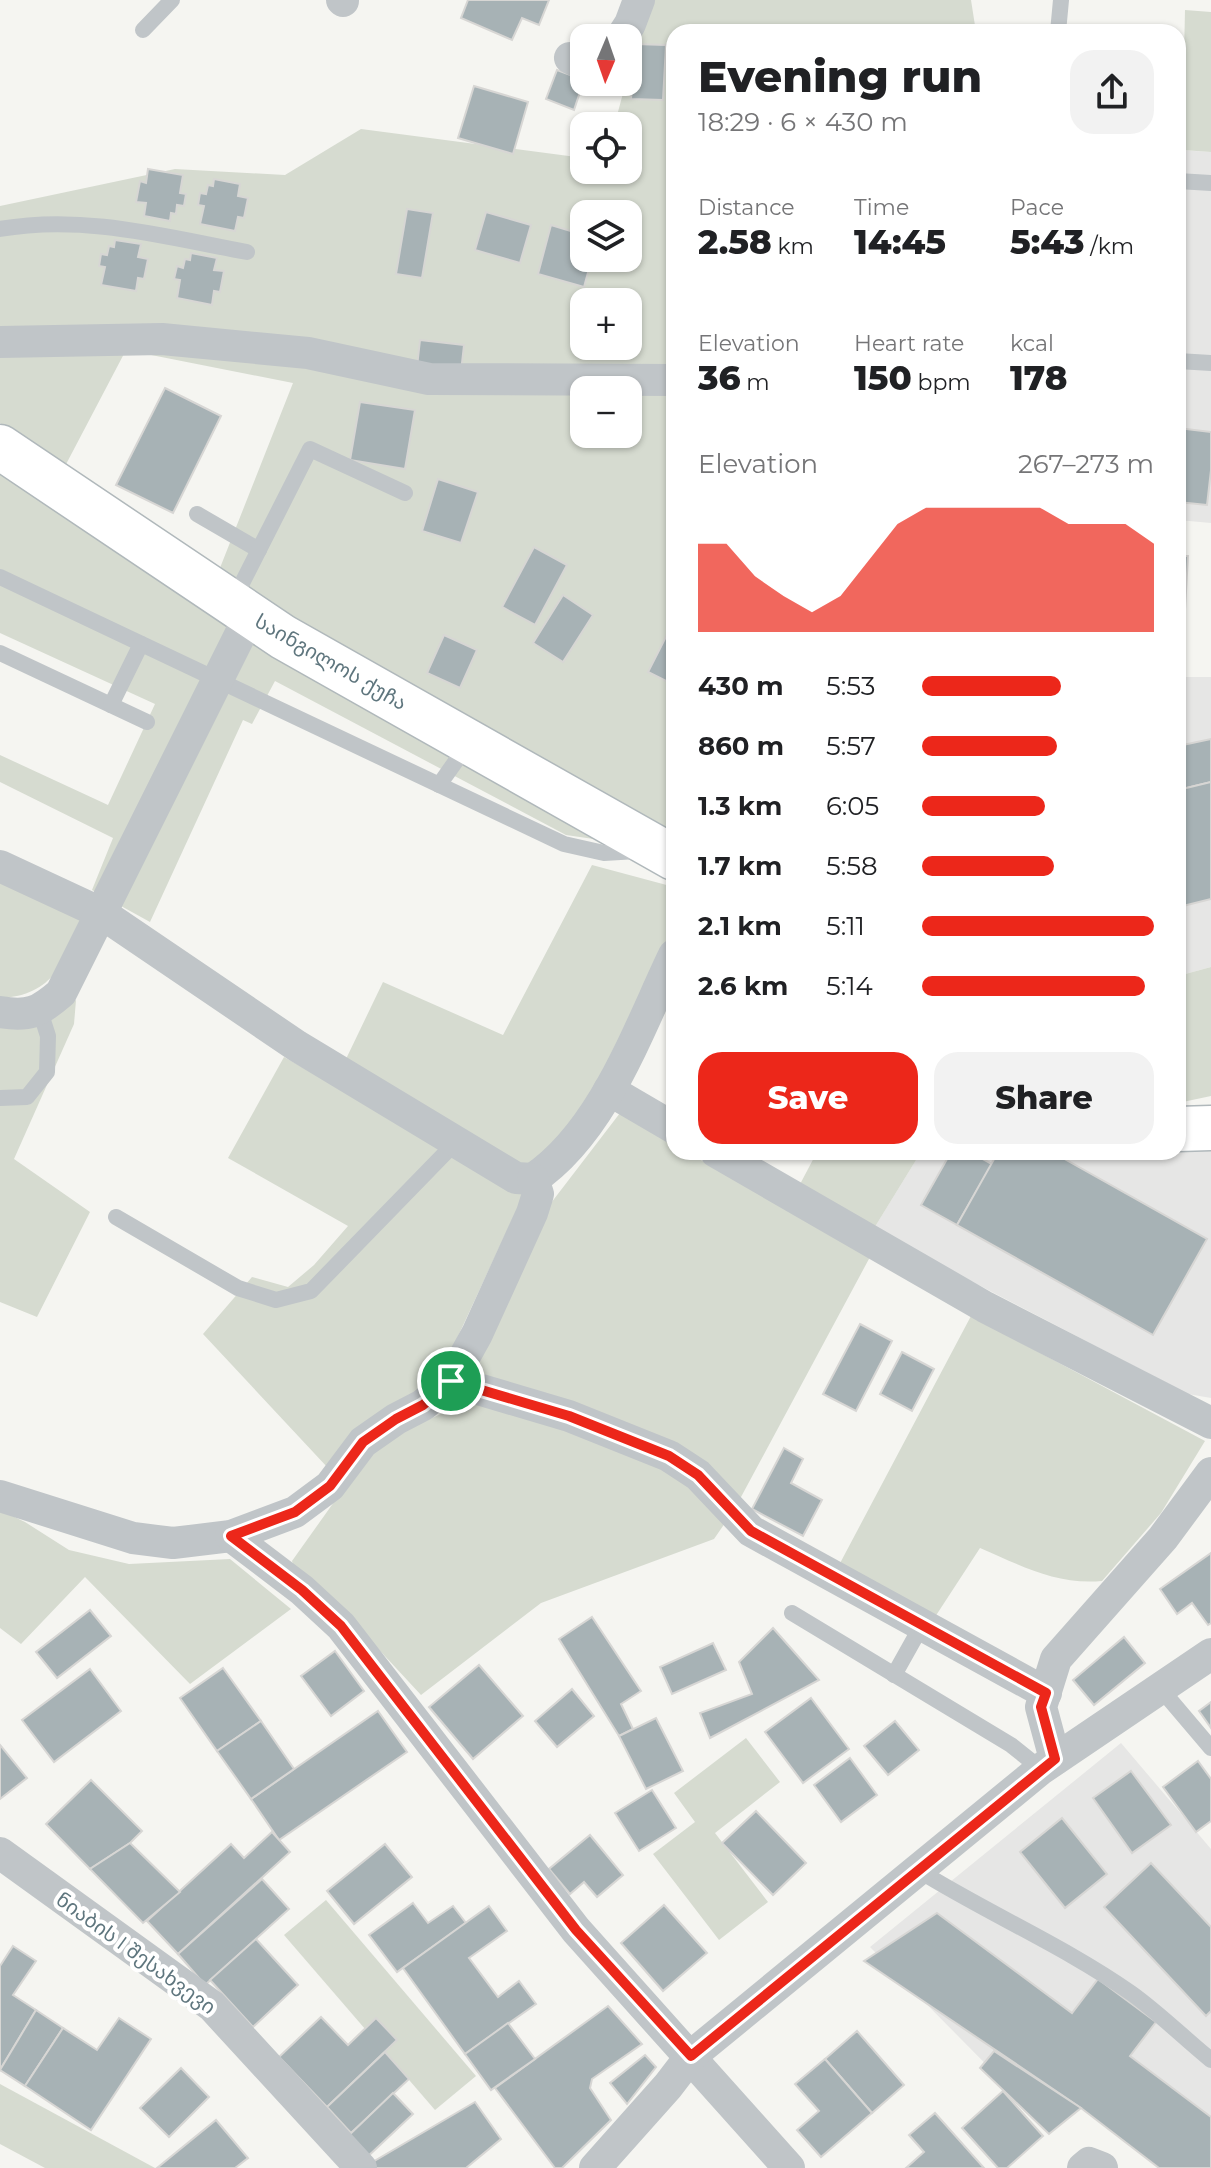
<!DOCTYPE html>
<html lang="en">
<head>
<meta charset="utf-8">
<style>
	:root { --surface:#fff; --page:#f2f2f2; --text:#202124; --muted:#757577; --accent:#ec271a }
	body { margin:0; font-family:Montserrat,"Noto Sans Georgian",sans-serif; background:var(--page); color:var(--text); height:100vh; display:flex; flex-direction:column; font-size:30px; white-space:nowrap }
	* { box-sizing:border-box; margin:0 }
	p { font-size:26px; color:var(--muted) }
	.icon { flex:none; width:44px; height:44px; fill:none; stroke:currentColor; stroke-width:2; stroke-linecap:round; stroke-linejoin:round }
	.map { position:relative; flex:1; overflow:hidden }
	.side { position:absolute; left:666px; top:24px; width:520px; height:1136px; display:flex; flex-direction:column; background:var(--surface); border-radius:24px; box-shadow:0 2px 6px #0004 }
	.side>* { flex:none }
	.needle { width:52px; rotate:182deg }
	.controls { position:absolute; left:570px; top:24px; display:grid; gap:16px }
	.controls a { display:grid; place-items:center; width:72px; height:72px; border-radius:16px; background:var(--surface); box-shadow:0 2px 6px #0004; font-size:40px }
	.pin { position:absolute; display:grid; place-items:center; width:68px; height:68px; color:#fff; margin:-34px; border:4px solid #fff; border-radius:50%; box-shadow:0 2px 8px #0007 }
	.round { display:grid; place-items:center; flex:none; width:84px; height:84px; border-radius:24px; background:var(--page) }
	.headline { display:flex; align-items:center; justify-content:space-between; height:136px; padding:0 32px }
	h1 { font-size:44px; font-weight:800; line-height:60px }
	.figures { display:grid; grid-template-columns:repeat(3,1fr); gap:12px; height:136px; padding:8px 32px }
	.figures div { display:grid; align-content:center }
	.figures b { font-size:34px; font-weight:800 }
	.figures small { font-size:22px; font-weight:400 }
	.figures p { font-size:22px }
	.chart { height:224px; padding:16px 32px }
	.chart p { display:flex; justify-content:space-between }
	.chart svg { width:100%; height:144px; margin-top:8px; fill:var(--accent); opacity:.7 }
	.primary-button { display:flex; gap:16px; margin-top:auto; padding:16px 32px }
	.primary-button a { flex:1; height:92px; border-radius:24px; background:var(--accent); color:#fff; font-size:32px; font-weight:800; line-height:92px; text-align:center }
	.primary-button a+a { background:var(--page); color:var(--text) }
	ul { padding:0 32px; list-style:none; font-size:26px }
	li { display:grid; grid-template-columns:128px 96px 1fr; align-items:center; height:60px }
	li i { height:20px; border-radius:10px; background:var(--accent) }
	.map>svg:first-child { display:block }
	.built { fill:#e6e6e5 }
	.green { fill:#d6dbd0; fill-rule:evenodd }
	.building { fill:#a7b2b5; stroke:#d7d6d4; stroke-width:2 }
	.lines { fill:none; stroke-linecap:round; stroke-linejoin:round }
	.secondary-casing { stroke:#b0b8bb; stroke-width:47 }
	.lane { stroke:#c0c5c8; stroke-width:16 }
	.street { stroke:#c0c5c8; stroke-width:32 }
	.secondary { stroke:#fff; stroke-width:44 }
	.route-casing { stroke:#fff; stroke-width:16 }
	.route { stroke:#ec271a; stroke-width:10 }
	.labels { text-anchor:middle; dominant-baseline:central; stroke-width:8; stroke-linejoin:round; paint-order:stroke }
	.street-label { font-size:20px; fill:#5f767e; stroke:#fff }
</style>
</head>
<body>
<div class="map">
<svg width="1211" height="2168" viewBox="0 0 1211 2168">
	<rect width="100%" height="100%" fill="#f5f5f1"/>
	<g class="built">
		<path d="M1178,150L1211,152V523L1178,520Z"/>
		<path d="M1178,677H1211V967L1178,976Z"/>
		<path d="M1211,1139V1398L1188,1394L873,1230L921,1152H1178V1141Z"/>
		<path d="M1121,1743L1211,1849V2168L1082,2107L1050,2129L870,1947Z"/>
	</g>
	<g class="green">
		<path d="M648,0H971L976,32H674V835L216,578L293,383L126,350L63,470L0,423V206L175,169L285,175L361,129L584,158V170H628V134L631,126L615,123ZM584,214H628V258H584ZM584,302H628V346H584ZM584,390H628V434H584Z"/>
		<path d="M1185,10L1211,12V152L1182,150Z"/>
		<path d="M0,458L614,842L566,835L275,681L252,724L243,720L150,922L92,890L113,838L0,782V755L108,805L155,704L0,633Z"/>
		<path d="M592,865L674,887V931L604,1076L573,1132L532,1166L510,1162L346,1059L383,982L503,1035Z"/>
		<path d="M0,876L87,918C64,960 54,996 0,998Z"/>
		<path d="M1211,967V1096L1178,1103V976Z"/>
		<path d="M76,1000L74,1024L14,1159L90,1212L37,1317L0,1302V1023L21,1027Z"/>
		<path d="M284,1057L525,1192L440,1375L328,1468L203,1334L252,1277L288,1287L314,1265L348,1226L228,1158Z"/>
		<path d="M620,1113L674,1144V1152H687L870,1257L734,1510L714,1539L541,1603L421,1695L333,1600L295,1571L292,1561L376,1443L443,1413L499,1312L551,1203Z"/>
		<path d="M817,1152H921L873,1230L798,1188Z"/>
		<path d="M971,1316L1205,1441L1161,1513L1102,1581C1056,1585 1022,1566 980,1548L935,1617L838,1567Z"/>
		<path d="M0,1510L25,1522L69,1550L129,1564L230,1559L291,1609L190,1684L85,1577L21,1644L0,1628Z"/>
		<path d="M746,1738L780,1782L715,1833L768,1902L719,1940L653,1854L695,1822L674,1793Z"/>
		<path d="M326,1900L476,2076L435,2110L284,1935Z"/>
		<path d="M0,2084L155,2168H45L0,2144Z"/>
	</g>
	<g class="building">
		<path d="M468,0H549L539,25L522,18L512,40L461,18Z"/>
		<path d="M635,44L666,45L663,100L631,99Z"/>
		<path d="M557,70L584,80L574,110L546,99Z"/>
		<path d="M474,86L528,102L513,154L458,138Z"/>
		<path d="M148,169L183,175L180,193L186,194L184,206L177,205L176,214L171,213L170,221L144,216L146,203L136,202L140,181L146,183Z"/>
		<path d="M214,179L240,184L238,196L248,198L244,218L238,217L235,231L200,224L204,206L198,205L200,193L206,194L208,185L213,186Z"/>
		<path d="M407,209L433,213L422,278L396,274Z"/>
		<path d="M486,212L531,225L520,263L475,250Z"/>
		<path d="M551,225L584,235V258H592L584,287L538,274Z"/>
		<path d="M115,240L141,244L138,257L148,259L144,279L138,278L136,291L101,285L105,267L99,266L101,254L107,255L109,246L114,247Z"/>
		<path d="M191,253L217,258L214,270L224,271L220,292L214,291L212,305L177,298L180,280L174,279L177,266L183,268L185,259L190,260Z"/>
		<path d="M420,340L464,345L461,372L417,367Z"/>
		<path d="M165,388L221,416L173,513L116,485Z"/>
		<path d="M360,402L415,410L405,469L350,460Z"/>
		<path d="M1178,428L1211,432V470L1207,505L1178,502Z"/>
		<path d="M438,479L478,492L461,543L422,531Z"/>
		<path d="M534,547L567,565L535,625L502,607Z"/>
		<path d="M1178,556H1188L1184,627H1178Z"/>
		<path d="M563,595L593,615L563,662L533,643Z"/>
		<path d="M674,621V685L648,672Z"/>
		<path d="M444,635L477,650L460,688L427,673Z"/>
		<path d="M1211,739V782L1178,790V746Z"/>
		<path d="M1211,782V899L1183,906L1178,884V790Z"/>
		<path d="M951,1152H970L992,1164L957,1225L921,1205Z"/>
		<path d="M998,1152H1052L1207,1239L1153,1335L957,1225Z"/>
		<path d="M860,1324L892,1341L856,1411L823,1394Z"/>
		<path d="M902,1352L934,1369L912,1411L880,1394Z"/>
		<path d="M784,1448L803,1459L791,1483L822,1500L803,1536L752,1509Z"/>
		<path d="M1211,1553V1623L1208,1625L1192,1603L1177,1614L1160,1589Z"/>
		<path d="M90,1610L111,1636L57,1678L36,1652Z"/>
		<path d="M592,1617L641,1691L621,1704L633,1729L619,1736L559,1639Z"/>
		<path d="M773,1628L819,1680L710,1738L700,1713L752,1694L739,1662Z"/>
		<path d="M1124,1637L1145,1663L1094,1705L1073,1680Z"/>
		<path d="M713,1643L726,1670L672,1694L660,1667Z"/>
		<path d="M335,1651L364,1691L331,1716L301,1676Z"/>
		<path d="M479,1665L523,1716L473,1759L429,1707Z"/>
		<path d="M223,1668L261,1721L217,1751L180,1698Z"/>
		<path d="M90,1669L121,1711L54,1762L22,1720Z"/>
		<path d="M572,1689L594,1716L557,1747L535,1721Z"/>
		<path d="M811,1698L849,1749L803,1783L765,1732Z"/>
		<path d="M1211,1702V1728L1199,1711Z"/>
		<path d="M378,1711L407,1752L279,1840L251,1799Z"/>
		<path d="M656,1718L683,1771L646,1789L619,1736Z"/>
		<path d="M261,1721L294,1769L251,1799L217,1751Z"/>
		<path d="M895,1721L919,1750L888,1775L864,1746Z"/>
		<path d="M0,1745L27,1778L0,1799Z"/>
		<path d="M850,1758L877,1795L841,1822L814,1785Z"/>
		<path d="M1198,1761L1211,1779V1821L1196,1832L1163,1787Z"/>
		<path d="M1131,1771L1171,1825L1132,1853L1093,1798Z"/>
		<path d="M91,1780L142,1831L130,1843L90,1869L46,1824Z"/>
		<path d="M652,1790L676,1828L639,1851L615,1813Z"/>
		<path d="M756,1811L806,1863L773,1895L722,1843Z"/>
		<path d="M1062,1818L1107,1874L1065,1908L1020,1852Z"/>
		<path d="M272,1832L290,1852L178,1954L147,1921L231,1844L244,1858Z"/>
		<path d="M590,1835L623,1875L597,1897L584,1882L570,1894L549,1869Z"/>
		<path d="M130,1843L180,1892L143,1923L90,1869Z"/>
		<path d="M385,1844L412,1877L354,1924L327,1891Z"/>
		<path d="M1151,1863L1211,1927V2011L1206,2016L1104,1907Z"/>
		<path d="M262,1879L289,1909L205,1985L178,1954Z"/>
		<path d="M413,1903L428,1923L453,1906L466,1923L397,1972L369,1935Z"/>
		<path d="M664,1905L707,1953L663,1991L621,1943Z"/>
		<path d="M489,1906L507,1931L469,1958L498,1997L519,1981L536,2004L465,2054L403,1968Z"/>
		<path d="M937,1913L1072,2013L1098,1979L1156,2022L1130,2056L1211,2117V2168H1159L1081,2108L864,1961Z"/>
		<path d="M256,1939L298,1985L253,2027L210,1980Z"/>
		<path d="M13,1946L36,1961L13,1995L36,2010L0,2070V1966Z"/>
		<path d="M608,2006L642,2044L592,2079L590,2088L611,2120L562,2168H555L495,2088Z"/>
		<path d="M36,2010L63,2028L25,2086L0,2070Z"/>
		<path d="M321,2017L348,2045L376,2018L397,2040L327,2107L279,2057Z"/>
		<path d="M119,2018L151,2039L91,2130L25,2086L63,2028L97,2050Z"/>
		<path d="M508,2023L535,2059L491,2090L465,2054Z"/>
		<path d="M857,2031L904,2085L872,2113L825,2059Z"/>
		<path d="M994,2051L1081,2108L1049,2134L980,2068Z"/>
		<path d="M385,2052L409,2079L351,2133L327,2107Z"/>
		<path d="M645,2055L656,2067L627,2104L610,2083Z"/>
		<path d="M825,2059L872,2113L821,2157L797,2130L819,2111L795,2084Z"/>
		<path d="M181,2068L209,2097L169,2137L140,2108Z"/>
		<path d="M1003,2091L1043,2136L1007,2168H998L962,2128Z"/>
		<path d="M393,2093L413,2114L364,2160L345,2139Z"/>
		<path d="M475,2102L501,2139L466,2168H375L371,2163Z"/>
		<path d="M935,2113L984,2168H906L924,2152L909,2135Z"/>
		<path d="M216,2120L248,2158L235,2168H157Z"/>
	</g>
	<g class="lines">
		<g class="secondary-casing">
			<g id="secondary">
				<path d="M0,447L283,637L674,858"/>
				<path d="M1178,1129L1211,1128"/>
			</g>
		</g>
		<g class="lane">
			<path d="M143,30L172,0"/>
			<path d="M1058,32L1061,0"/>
			<path d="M1178,181L1211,183"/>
			<path d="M0,229C83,214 166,237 247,252"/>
			<path d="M1178,361L1211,363"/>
			<path d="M197,514L259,550"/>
			<path d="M0,577L564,844L604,853L637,851"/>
			<path d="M233,601L310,449L405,493"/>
			<path d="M0,653L147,722"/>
			<path d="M111,705L141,644"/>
			<path d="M439,785L468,744"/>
			<path d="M0,1098L27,1097L47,1072L48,1036L40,1011"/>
			<path d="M116,1217L238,1288L276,1300L311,1291L456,1142"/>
			<path d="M792,1613L1011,1745L1041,1769"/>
			<path d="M894,1675L922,1625"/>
			<path d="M1160,1688L1211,1748"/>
			<path d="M918,1870C987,1913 1064,1946 1131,1993C1159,2013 1184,2038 1211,2060"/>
		</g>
		<g class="street">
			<path d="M342,0L343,1"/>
			<path d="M621,38L630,24L639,0"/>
			<path d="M570,58L584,65"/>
			<path d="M0,342L162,339L308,353L429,379L674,380"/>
			<path d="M0,866L101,913L297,1046L516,1178L533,1179"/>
			<path d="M0,1012C29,1017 39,1012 61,993L250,615"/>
			<path d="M609,1090L674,1128"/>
			<path d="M716,1152L985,1307L1211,1423"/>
			<path d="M533,1179C603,1132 638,1030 674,955"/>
			<path d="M451,1381L569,1416L669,1456L698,1475L751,1531L1046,1693"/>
			<path d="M0,1496L133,1538L173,1543L231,1536L295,1512L330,1486L363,1442L396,1419L423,1405L451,1381L477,1334L532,1213L538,1194L533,1179"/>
			<path d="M231,1536L302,1590L341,1626L576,1930L789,2168"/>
			<path d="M1055,1759L1041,1707L1056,1659L1163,1538L1211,1473"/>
			<path d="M0,1853L212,2006L361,2168"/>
			<path d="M595,2168L668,2086L691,2056L1041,1769L1211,1654"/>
			<path d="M1083,2168L1089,2163L1102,2168"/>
		</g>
		<use href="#secondary" class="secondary"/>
	</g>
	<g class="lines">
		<g class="route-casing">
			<path id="route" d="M451,1381L569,1416L669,1456L698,1475L751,1531L1046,1693L1041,1707L1055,1759L691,2056L576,1930L341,1626L302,1590L231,1536L295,1512L330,1486L363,1442L396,1419L423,1405Z"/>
		</g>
		<use href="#route" class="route"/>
	</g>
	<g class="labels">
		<g class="street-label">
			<text transform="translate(331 662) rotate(30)">საინგილოს ქუჩა</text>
			<text transform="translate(136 1953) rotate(36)">ნიაბის I შესახვევი</text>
		</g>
	</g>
</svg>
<div class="controls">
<a><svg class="needle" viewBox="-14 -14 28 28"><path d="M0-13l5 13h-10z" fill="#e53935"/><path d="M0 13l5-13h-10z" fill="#757577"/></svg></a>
<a><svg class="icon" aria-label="locate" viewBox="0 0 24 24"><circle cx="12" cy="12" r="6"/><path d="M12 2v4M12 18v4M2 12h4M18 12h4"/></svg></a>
<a><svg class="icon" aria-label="layers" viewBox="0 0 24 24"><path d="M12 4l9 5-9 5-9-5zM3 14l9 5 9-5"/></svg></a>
<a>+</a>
<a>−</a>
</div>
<div class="pin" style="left:451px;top:1381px;background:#1e9e55"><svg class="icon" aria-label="arrive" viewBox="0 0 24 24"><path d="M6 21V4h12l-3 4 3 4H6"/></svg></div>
<section class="side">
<div class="headline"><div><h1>Evening run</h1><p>18:29 · 6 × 430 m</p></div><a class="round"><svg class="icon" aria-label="share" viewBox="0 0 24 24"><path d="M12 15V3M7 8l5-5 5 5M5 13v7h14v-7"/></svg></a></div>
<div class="figures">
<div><p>Distance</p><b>2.58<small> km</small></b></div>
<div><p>Time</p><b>14:45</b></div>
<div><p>Pace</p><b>5:43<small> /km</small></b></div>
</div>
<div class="figures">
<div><p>Elevation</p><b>36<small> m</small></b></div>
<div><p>Heart rate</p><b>150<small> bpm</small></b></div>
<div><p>kcal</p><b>178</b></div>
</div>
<div class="chart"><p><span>Elevation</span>267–273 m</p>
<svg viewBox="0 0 160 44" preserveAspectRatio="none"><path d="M0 44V17L10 17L20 27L30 33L40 38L50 33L60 22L70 11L80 6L90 6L100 6L110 6L120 6L130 11L140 11L150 11L160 17V44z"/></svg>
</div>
<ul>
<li><b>430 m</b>5:53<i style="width:60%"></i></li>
<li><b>860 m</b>5:57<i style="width:58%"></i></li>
<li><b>1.3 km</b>6:05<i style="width:53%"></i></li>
<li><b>1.7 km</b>5:58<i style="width:57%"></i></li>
<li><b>2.1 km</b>5:11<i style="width:100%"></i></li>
<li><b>2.6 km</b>5:14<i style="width:96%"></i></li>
</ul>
<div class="primary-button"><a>Save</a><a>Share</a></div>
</section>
</div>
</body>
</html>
